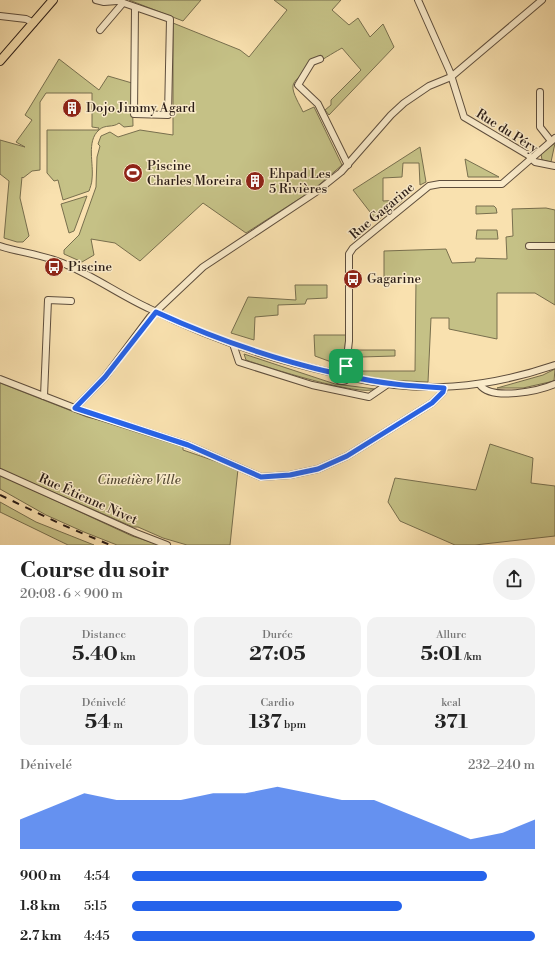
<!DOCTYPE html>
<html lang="fr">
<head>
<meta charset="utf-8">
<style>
	:root { --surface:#fff; --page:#f2f2f2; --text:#222; --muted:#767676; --accent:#2563eb }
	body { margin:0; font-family:"Libre Bodoni",serif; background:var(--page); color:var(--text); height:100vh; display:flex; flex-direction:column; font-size:15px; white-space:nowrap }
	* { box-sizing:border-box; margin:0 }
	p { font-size:13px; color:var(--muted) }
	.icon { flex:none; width:22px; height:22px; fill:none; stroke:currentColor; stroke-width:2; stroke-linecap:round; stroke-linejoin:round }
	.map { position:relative; height:545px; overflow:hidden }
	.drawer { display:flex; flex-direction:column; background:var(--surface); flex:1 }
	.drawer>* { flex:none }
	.pin { position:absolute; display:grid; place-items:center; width:34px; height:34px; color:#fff; margin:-17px; border-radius:8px; box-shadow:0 2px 6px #0006 }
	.round { display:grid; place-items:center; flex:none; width:42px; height:42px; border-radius:21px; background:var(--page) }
	.head { display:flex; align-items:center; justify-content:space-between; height:68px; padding:0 20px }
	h1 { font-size:22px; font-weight:800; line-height:30px }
	.figures { display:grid; grid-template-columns:repeat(3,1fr); gap:6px; height:68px; padding:4px 20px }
	.figures div { display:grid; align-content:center; border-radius:10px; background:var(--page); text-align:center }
	.figures b { font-size:20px; font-weight:800 }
	.figures small { font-size:11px; font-weight:400 }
	.figures p { font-size:11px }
	.chart { height:112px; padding:8px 20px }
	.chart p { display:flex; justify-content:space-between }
	.chart svg { width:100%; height:72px; margin-top:4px; fill:var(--accent); opacity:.7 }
	ul { padding:0 20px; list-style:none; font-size:13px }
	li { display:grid; grid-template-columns:64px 48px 1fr; align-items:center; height:30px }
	li i { height:10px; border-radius:5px; background:var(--accent) }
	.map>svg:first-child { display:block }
	.green { fill:#c5c186; stroke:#786f4e }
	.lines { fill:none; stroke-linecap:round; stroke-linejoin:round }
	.minor-casing { stroke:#5e4e3d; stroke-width:8 }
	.major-casing { stroke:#2b1d17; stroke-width:10 }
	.minor { stroke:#fbeccb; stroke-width:6 }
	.major { stroke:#f9e1af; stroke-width:8 }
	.rail { stroke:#2b1d17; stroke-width:2; stroke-dasharray:7 7; stroke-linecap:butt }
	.route-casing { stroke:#fff; stroke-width:8 }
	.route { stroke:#2563eb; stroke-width:5 }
	.labels { text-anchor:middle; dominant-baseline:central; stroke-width:3; stroke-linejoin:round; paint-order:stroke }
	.poi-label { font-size:13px; fill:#2b1d17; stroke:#fbeccb; text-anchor:start }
	.street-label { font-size:13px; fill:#2b1d17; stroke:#fbeccb }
	.park-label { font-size:13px; font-style:italic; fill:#594e38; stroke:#fbeccb }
</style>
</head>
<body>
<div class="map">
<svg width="555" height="545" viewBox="0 0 555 545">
	<rect width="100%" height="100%" fill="#f9e1af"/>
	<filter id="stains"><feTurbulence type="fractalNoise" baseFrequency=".005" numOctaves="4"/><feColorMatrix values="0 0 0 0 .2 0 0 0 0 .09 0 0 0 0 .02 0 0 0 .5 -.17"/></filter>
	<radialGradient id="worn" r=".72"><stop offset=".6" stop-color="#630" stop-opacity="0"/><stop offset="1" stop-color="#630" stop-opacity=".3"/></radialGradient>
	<g class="green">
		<path d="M129,0H201L183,21Z"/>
		<path d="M274,0H341L332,10L349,25L358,18L370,37L383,24L394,47L329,115L325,110L331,105V100L361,70L342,48C333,53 293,76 293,86C292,93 300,105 303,112L314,107L342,165L313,190L246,233L203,203L140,261L115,243L91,239L94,255L82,262L64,254V250L79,235L96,187L97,157L100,146L98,144L101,136L110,132L118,137L140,130L173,135V23L240,50L249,57L287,10Z"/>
		<path d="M59,59L99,90L108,76L132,83L133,126L124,127L119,123C113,128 105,124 99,130C86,141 94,164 92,179C92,183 90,188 89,191L63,200L58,180L54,181L47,173V130H98L99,128L92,127V93H46L40,102V170L32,171L23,178L22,177L20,198L29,236L23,242H17L4,238L9,181L0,174V140L25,147L16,142L32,120L25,115Z"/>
		<path d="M555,143L551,162L542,160L541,154Z"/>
		<path d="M420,147L426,182L420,185L419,163H403L402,177L383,178V201L403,200L377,221L353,190Z"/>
		<path d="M465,159L499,177H468Z"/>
		<path d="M87,196L74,231L69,233L61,204Z"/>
		<path d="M476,206H494L496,208L497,213L476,214Z"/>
		<path d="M546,208L555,210V305L535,293H497V339L449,329V318H431L428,382L386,380L354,374L353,367L356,350H395V356L361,357L360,371H415L416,279H384V251L446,249L452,263L475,262L476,258L507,259L506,237L513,236L512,209Z"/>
		<path d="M477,230H497L498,239H476Z"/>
		<path d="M295,285H327V298L307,299L305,304L278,305V315L255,317L254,340L231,333L248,297L296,300Z"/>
		<path d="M314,335H346L345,349L334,363L315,356Z"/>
		<path d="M244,354L335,384L375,389C360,397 266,367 246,360Z"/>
		<path d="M555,369L554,381L523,388H497L543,375Z"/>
		<path d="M0,383L87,417L112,423L183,446V450L238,469L230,545H187L163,538L138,527H133L0,469Z"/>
		<path d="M490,444L533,458L531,483L555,486V536L475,545H455L400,521L388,502L395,478L476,490Z"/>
		<path d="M0,475L132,536L160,545H117L84,532L46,515L0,489Z"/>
		<path d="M0,502L36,522L94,545H68L0,512Z"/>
	</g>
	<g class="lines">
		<g class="minor-casing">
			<g id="minor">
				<path d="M96,0L104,2L117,1"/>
				<path d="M115,0L170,19L168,115L134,114L135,7"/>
				<path d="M418,0L450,72L464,117L528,155L535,162L555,166"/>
				<path d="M0,16L26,19L34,23"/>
				<path d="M100,30L123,3"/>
				<path d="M320,59L312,62L298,85L318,104L348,165"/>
				<path d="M540,92V127L551,141"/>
				<path d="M0,246C22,253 46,255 67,265C95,277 120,295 148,308C207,337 270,359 334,373"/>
				<path d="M529,246H555"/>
				<path d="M233,344L239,362L312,385L369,397L388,384"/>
				<circle cx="342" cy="373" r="8"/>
				<path d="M346,366L349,341V254L353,248L429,186L440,184H502L555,138"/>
				<path d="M349,377C423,394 484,389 555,365"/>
				<path d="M0,379L85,412L188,445L261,477L290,475L318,469L347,456L432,403L443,392L444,388"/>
				<path d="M480,385C492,401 539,391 555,384"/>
				<path d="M44,396L48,300L71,301"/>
				<path d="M75,408L105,377L150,317L203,267L316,192L341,172L391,115L404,103L429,86L451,77L542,0"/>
				<path d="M0,472L136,533L167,545"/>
			</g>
		</g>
		<g class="major-casing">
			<path id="major" d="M0,61L53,0"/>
		</g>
		<use href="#minor" class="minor"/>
		<use href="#major" class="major"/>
		<path class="rail" d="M0,495L63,525L110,545"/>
	</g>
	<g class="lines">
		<g class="route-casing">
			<path id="route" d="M156,312C213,338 273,359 334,373L337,367L344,365L349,370V376C381,384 412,386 444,388L443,392L432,403L347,456L318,469L290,475L261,477L188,445L75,408L105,377Z"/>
		</g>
		<use href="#route" class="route"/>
	</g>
	<defs>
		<g id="building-disc" transform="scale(1)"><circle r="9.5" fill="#8f2418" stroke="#fbeccb"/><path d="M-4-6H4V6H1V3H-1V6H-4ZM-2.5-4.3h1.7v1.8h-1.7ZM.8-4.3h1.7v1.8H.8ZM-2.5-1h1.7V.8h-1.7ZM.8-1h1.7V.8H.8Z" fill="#fff"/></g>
		<g id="stadium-disc" transform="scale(1)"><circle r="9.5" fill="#8f2418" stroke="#fbeccb"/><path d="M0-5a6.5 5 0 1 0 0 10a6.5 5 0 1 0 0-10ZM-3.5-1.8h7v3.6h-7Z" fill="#fff"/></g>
		<g id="bus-disc" transform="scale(1)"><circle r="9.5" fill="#8f2418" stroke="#fbeccb"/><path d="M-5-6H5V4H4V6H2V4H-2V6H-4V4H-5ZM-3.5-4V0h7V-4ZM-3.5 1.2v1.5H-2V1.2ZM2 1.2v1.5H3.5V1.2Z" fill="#fff"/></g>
	</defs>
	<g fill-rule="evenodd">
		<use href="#building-disc" x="72" y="108"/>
		<use href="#stadium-disc" x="133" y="173"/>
		<use href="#building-disc" x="255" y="181"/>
		<use href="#bus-disc" x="54" y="267"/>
		<use href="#bus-disc" x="353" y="279"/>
	</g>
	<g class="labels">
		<g class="poi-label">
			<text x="86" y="108">Dojo Jimmy Agard</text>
			<text x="147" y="166">Piscine<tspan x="147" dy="15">Charles Moreira</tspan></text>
			<text x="269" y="174">Ehpad Les<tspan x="269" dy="15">5 Rivières</tspan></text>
			<text x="68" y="267">Piscine</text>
			<text x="367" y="279">Gagarine</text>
		</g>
		<g class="street-label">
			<text transform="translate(507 131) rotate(32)">Rue du Péry</text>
			<text transform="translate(382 211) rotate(-40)">Rue Gagarine</text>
			<text transform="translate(88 499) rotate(24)">Rue Étienne Nivet</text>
		</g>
		<g class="park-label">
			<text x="139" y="480">Cimetière Ville</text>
		</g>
	</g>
	<rect width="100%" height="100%" filter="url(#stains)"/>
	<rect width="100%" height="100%" fill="url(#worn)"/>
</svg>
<div class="pin" style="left:346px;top:366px;background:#1e9e55"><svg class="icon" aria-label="arrive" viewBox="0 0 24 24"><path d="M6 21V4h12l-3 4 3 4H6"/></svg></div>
</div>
<section class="drawer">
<div class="head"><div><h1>Course du soir</h1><p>20:08 · 6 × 900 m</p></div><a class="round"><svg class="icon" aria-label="share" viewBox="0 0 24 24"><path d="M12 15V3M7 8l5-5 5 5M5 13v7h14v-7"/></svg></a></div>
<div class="figures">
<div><p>Distance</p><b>5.40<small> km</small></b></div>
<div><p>Durée</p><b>27:05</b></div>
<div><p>Allure</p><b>5:01<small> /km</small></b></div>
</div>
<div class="figures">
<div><p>Dénivelé</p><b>54<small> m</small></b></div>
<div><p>Cardio</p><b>137<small> bpm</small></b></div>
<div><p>kcal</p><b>371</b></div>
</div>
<div class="chart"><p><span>Dénivelé</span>232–240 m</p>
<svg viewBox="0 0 160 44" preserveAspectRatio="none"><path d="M0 44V26L10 18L20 10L30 14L40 14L50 14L60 10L70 10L80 6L90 10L100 14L110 14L120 22L130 30L140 38L150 34L160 26V44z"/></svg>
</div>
<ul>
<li><b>900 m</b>4:54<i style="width:88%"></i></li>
<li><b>1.8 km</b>5:15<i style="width:67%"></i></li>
<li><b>2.7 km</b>4:45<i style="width:100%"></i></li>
</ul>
</section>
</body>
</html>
